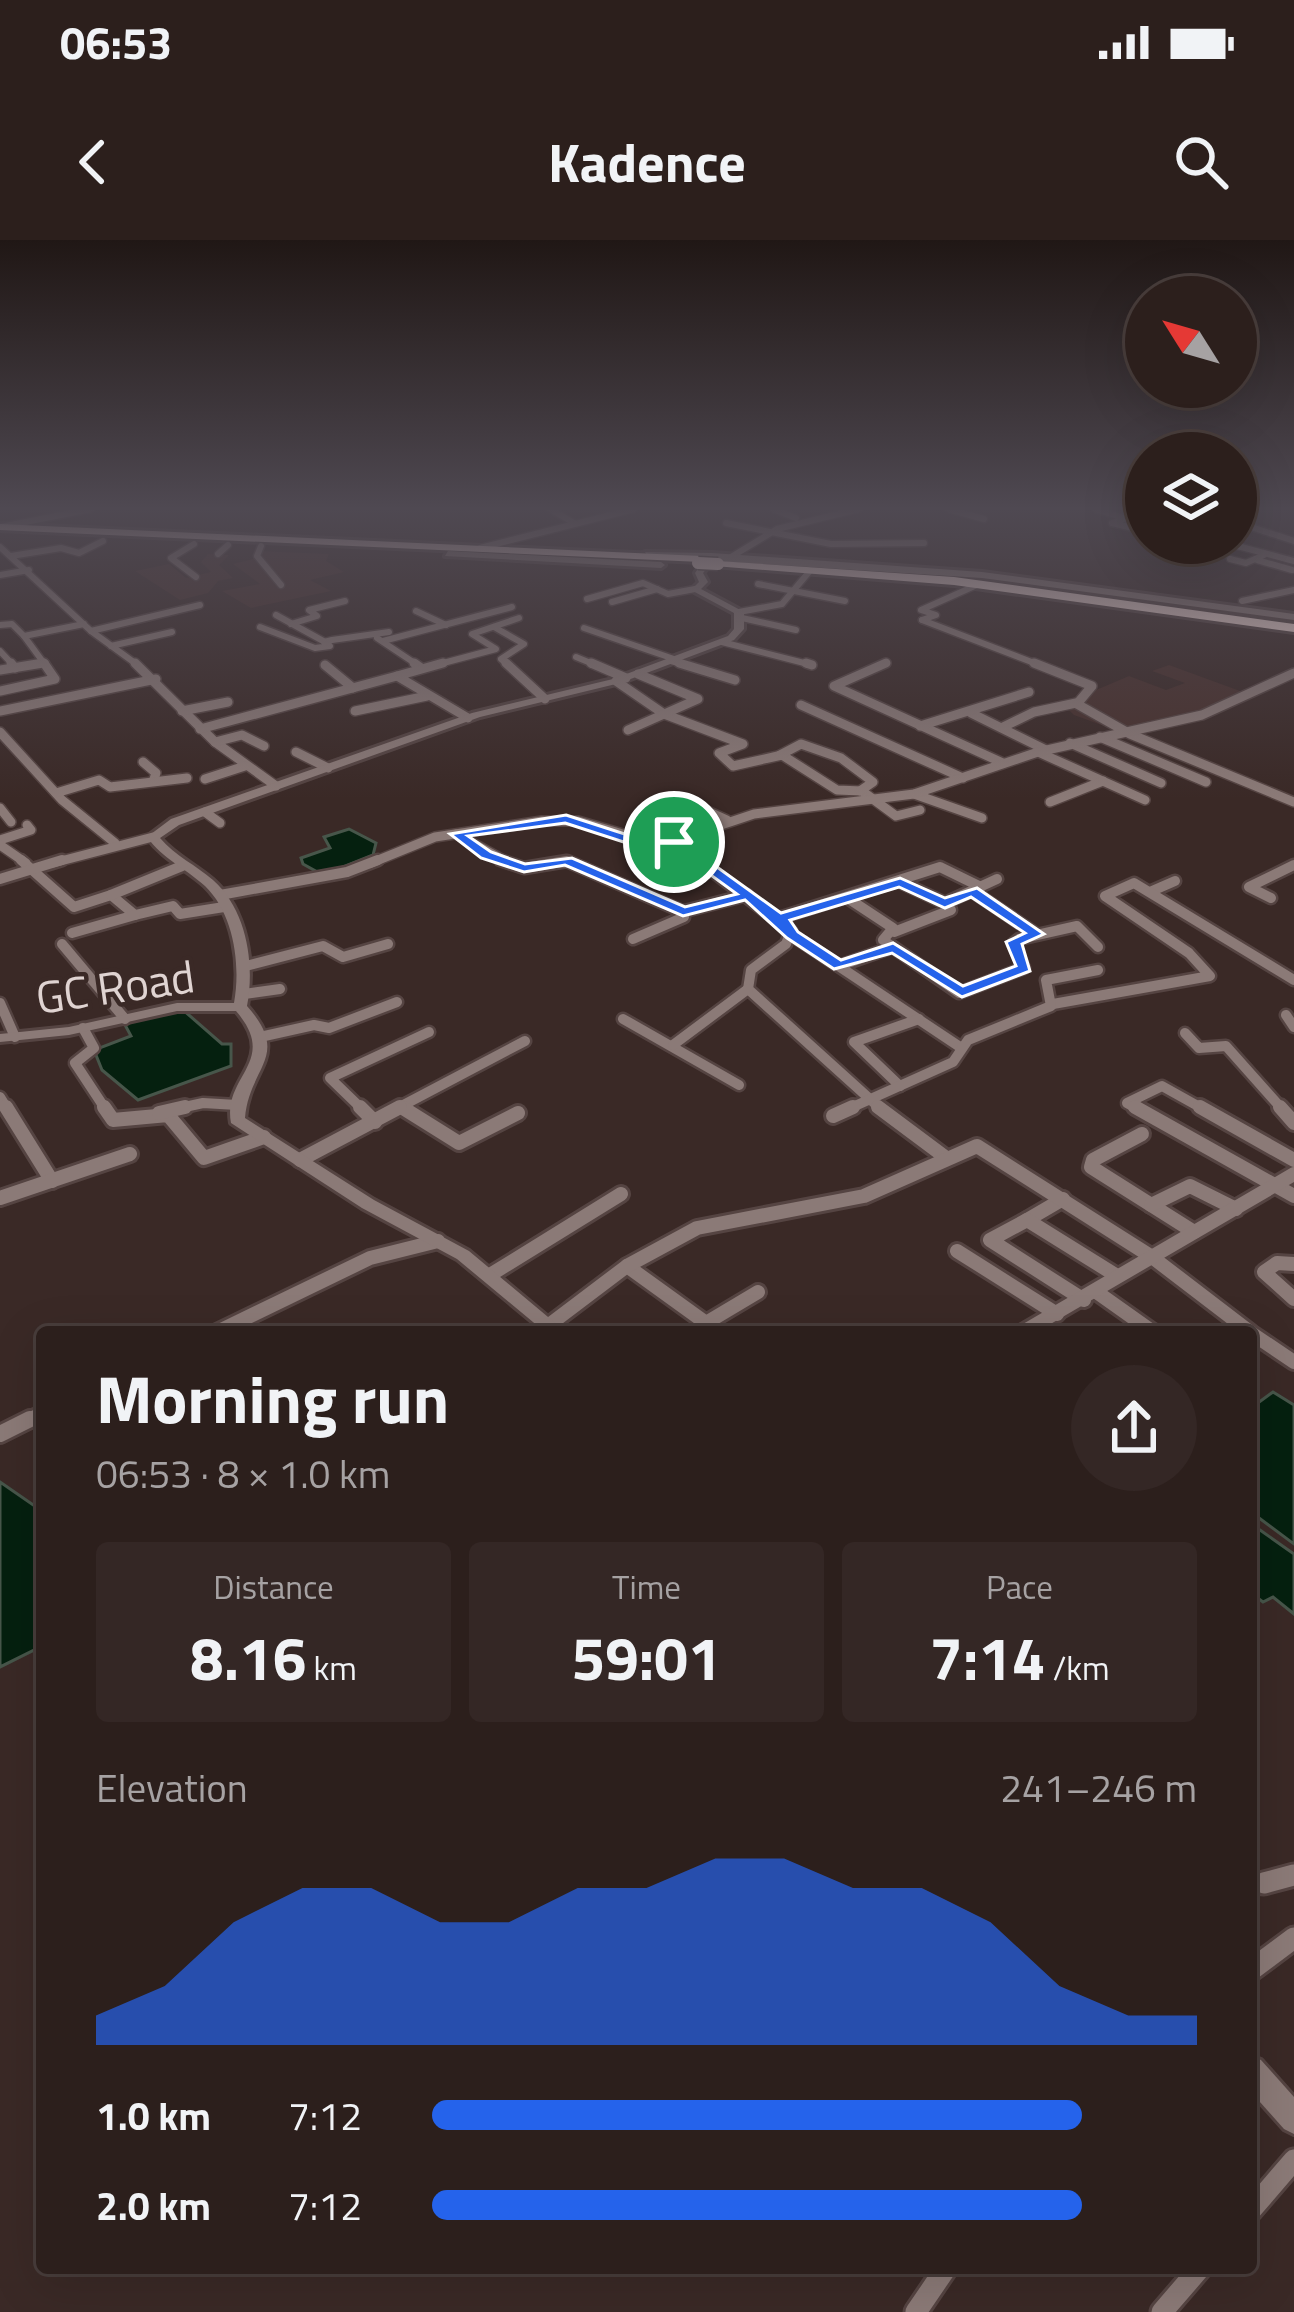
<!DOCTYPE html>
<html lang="en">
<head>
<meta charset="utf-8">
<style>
	:root { --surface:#2c1f1c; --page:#342725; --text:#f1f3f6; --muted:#a6a2a3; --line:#483d3b; --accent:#2563eb }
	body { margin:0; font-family:"Titillium Web",sans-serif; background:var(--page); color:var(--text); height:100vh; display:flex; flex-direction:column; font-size:45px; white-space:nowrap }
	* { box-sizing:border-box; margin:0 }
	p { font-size:39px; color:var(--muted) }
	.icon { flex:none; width:66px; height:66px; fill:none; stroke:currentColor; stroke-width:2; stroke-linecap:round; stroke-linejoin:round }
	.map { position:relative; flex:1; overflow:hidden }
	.side { position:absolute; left:36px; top:1086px; width:1221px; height:948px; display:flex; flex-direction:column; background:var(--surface); border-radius:12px; box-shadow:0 12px 48px #0002,0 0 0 3px var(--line) }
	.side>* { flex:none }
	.needle { width:78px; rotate:307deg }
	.tools { position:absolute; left:1125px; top:36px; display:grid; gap:24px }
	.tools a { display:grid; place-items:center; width:132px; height:132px; border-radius:50%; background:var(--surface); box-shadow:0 12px 48px #0002,0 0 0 3px var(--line); font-size:60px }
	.pin { position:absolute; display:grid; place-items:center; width:102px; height:102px; color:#fff; margin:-51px; border:6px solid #fff; border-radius:50%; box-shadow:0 3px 12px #0007 }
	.round { display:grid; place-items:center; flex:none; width:126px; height:126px; border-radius:63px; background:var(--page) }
	.summary { display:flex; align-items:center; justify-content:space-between; height:204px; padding:0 60px }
	h1 { font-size:66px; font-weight:700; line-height:90px }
	.stats { display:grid; grid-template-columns:repeat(3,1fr); gap:18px; height:204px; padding:12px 60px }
	.stats div { display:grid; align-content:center; border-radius:12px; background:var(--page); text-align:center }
	.stats b { font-size:60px; font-weight:700 }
	.stats small { font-size:33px; font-weight:400 }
	.stats p { font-size:33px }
	.chart { height:336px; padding:24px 60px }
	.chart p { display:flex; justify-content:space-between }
	.chart svg { width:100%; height:216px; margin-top:12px; fill:var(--accent); opacity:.7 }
	ul { padding:0 60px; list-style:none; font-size:39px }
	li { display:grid; grid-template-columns:192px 144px 1fr; align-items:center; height:90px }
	li i { height:30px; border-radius:15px; background:var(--accent) }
	.status { display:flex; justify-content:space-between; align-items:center; height:84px; padding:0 60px; background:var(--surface); direction:ltr }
	.status svg { height:33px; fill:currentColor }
	header { display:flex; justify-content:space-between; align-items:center; height:156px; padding:0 60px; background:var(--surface); font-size:54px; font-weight:700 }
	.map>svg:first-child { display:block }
	.built { fill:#48302c }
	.water { fill:#05200f; stroke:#47564a; stroke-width:3 }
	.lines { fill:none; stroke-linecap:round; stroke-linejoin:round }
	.minor-far5-casing { stroke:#554442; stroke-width:9 }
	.minor-far4-casing { stroke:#554442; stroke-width:12 }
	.minor-far3-casing { stroke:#554442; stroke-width:15 }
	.minor-far2-casing { stroke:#554442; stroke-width:20 }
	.minor-far1-casing { stroke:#554442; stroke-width:22 }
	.minor-casing { stroke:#554442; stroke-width:27 }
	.tertiary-casing { stroke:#554442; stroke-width:6 }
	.trunk-casing { stroke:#554442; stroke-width:6 }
	.minor-far5 { stroke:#8b7a77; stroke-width:6 }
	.minor-far4 { stroke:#8b7a77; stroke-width:9 }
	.minor-far3 { stroke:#8b7a77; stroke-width:10 }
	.minor-far2 { stroke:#8b7a77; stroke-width:14 }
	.minor-far1 { stroke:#8b7a77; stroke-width:16 }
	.minor { stroke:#8b7a77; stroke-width:21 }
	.tertiary { fill:#8b7a77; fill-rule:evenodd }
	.trunk { fill:#f2d8d3; fill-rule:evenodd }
	.trunk-bridge-casing { stroke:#554442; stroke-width:15; stroke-linecap:butt }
	.trunk-bridge { stroke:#f2d8d3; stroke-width:12 }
	.route { fill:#2563eb; stroke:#fff; stroke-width:3; fill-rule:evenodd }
	.labels { text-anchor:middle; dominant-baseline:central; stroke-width:9; stroke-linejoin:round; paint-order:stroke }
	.street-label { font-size:45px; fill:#e0d4d2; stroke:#3a2926 }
</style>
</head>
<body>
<div class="status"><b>06:53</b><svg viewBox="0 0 49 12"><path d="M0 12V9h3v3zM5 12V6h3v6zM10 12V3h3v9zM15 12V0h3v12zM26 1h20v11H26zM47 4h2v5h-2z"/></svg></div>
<header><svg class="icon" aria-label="back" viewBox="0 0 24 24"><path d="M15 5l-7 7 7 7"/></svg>Kadence<svg class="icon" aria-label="search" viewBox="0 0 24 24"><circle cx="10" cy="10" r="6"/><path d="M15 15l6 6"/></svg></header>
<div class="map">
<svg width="1294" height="2072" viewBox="0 0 1294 2072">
	<rect width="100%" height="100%" fill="#3a2926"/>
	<g class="built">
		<path d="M256,311L329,314L326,321L344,332L310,340L331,351L251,368L222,351L260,344L233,324L253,319Z"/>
		<path d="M208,314L229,315L219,325L233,338L218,341L208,353L180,360L135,331L169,324L186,338L211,332L201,322Z"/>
		<path d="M1169,425L1251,455L1205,473L1118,491L1074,475L1063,464L1129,436L1166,450L1185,443L1152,431Z"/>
	</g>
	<g class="water">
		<path d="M349,589L376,603L373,615L323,635L303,624L301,618L330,608L324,597Z"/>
		<path d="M182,769L222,804H231V826L138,860L102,830L94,810L131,796L124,783Z"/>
		<path d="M1273,1152L1294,1165V1304L1251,1272V1168Z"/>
		<path d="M0,1242L42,1271V1406L0,1427Z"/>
		<path d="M1260,1290L1294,1314V1374L1273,1357L1263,1362L1251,1353V1297Z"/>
	</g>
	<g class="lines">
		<g class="minor-far5-casing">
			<g id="minor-far5">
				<path d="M550,269L574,283"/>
				<path d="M773,269L796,278"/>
				<path d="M948,269L984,279"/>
				<path d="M1095,269L1124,278"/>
				<path d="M1146,271L1112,283L1133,288L1146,283"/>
				<path d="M1236,282L1294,301"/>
				<path d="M726,283L831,304L924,303"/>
				<path d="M0,287L91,269"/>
				<path d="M1226,303L1294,321"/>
				<path d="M194,304L171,318L196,337"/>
				<path d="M1170,305L1198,312L1225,303"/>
				<path d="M261,306L257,316L281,345"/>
				<path d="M0,307L91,391L139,426"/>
				<path d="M480,308L634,269"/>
				<path d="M218,314L228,305"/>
				<path d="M11,316L61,308L79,313L103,301"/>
				<path d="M731,317L777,289L859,269"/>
				<path d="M1230,319L1246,323L1264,315"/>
				<path d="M1257,320L1292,330"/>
				<path d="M0,335L29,330"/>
				<path d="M758,344L845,361"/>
				<path d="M587,359L643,343L668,354L695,349"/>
				<path d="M1242,361L1294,350"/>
				<path d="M612,362L657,349"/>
				<path d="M416,371L446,385"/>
				<path d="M739,372L782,364L809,332"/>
				<path d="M276,375L325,402"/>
				<path d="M742,378L796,390"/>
				<path d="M922,380L1042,426"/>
				<path d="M922,380L936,375L921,370L979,344"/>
				<path d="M291,384L317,376L309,370L345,361"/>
				<path d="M0,385L12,384L24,396"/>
				<path d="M260,387L315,408L330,406L324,402L332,400L389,392"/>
				<path d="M494,387L524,404L501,419L509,426"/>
				<path d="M584,388L674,419"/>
				<path d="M91,391L200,365"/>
				<path d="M377,398L419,426"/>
				<path d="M383,401L512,367"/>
				<path d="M722,402L812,425"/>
				<path d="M111,406L172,392"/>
				<path d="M0,411L14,426"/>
				<path d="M576,417L598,426"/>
				<path d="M671,421L689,426"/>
				<path d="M24,426L46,423"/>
				<path d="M46,426L24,396L84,384"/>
				<path d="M432,426L496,409L472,394L519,378"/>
				<path d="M879,426L887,423"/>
			</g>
		</g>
		<g class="minor-far4-casing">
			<g id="minor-far4">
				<path d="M11,423L15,428"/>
				<path d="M135,423L215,502L276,546"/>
				<path d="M414,423L421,428"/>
				<path d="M443,423L397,436L468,478"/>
				<path d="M506,423L545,459"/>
				<path d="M591,423L626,438"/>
				<path d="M679,423L735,440"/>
				<path d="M806,423L812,425"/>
				<path d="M886,423L834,446L1003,523"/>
				<path d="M1034,423L1092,446L1077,464L1130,494L1294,562"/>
				<path d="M325,425L353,448"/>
				<path d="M0,430L43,423"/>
				<path d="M616,441L664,474L743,504L719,513L733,526L782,515L837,550L862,551L896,576L920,570"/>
				<path d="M0,451L55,439L44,423"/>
				<path d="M801,465L963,538"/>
				<path d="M0,471L156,439"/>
				<path d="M182,471L228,462"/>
				<path d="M355,471L427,456"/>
				<path d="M971,473L1046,510"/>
				<path d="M920,486L1029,452"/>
				<path d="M1003,487L1034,472L1076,463"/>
				<path d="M200,489L397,436"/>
				<path d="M628,490L698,459L638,434"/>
				<path d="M0,492L62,560L115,603"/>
				<path d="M1100,497L1206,542"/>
				<path d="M215,502L242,495L264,506"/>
				<path d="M1070,503L1161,543"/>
				<path d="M296,512L328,528"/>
				<path d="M1038,512L1145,560"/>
				<path d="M780,515L801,504L841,518L873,542L860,551"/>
				<path d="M143,522L156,533L154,539"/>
				<path d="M205,539L245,526"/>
				<path d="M56,553L99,540L110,547L187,538"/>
				<path d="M914,554L982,578"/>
				<path d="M1050,562L1103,541"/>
				<path d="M0,568L11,582"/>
				<path d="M656,568L683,560L727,580"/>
				<path d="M205,572L220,583"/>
				<path d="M456,594L509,623"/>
				<path d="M0,600L31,590L27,585"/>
				<path d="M674,601L702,623"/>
				<path d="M0,605L26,623"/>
				<path d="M53,623L153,597"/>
				<path d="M371,623L435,597L542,581H578L661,605L754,574L914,554L1038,512L1202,475L1294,433"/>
				<path d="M557,623H571"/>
			</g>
		</g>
		<g class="minor-far3-casing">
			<g id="minor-far3">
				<path d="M21,620L74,667L111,655L135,675L173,666L180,674L224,667"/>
				<path d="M500,620L524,628L567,621L684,672"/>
				<path d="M698,620L791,691L786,704L751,730L748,749L882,870"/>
				<path d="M0,639L62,620"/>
				<path d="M900,642L945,663"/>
				<path d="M972,651L1036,694"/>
				<path d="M1152,651L1175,641"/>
				<path d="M111,655L182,626"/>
				<path d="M220,655L347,632L378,620"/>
				<path d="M1271,658L1249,647L1294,625"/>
				<path d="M849,659L893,688L883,700L959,753L1024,728L1013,704L1019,699L1077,686L1098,707"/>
				<path d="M779,678L940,627L981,647"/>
				<path d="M894,692L951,670L945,663L997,639"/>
				<path d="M72,693L135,675"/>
				<path d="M792,695L960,807"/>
				<path d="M633,699L684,677L685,671L747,655"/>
				<path d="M62,704L125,779"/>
				<path d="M839,726L893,707"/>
				<path d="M242,727L323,706L343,717L388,704"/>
				<path d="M244,754L280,749"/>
				<path d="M0,763L15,797"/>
				<path d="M1053,764L1210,736L1189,713L1105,656L1134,643L1294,740"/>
				<path d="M1286,775L1294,787"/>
				<path d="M623,779L739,845"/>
				<path d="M83,788L94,808L75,823L106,870"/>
				<path d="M1185,793L1199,808L1226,806L1283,870"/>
				<path d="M260,797L314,785L329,788L397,762"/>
				<path d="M673,805L748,749"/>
				<path d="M900,846L854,802L919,779"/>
				<path d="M0,857L8,870"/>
				<path d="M171,870L203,863L237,865"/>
				<path d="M363,870L330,838L429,792"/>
				<path d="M394,870L525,801"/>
				<path d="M846,870L953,822L968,800L1051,766L1046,740L1098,730"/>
				<path d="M1140,870L1127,863L1162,846L1205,870"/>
			</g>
		</g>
		<g class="minor-far2-casing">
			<g id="minor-far2">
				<path d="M6,867L52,941"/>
				<path d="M104,867L113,880L168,875L204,918L264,897"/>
				<path d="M360,867L375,882"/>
				<path d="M878,867L945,917"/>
				<path d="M1135,867L1294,956"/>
				<path d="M1200,867L1294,920"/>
				<path d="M1280,867L1294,883"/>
				<path d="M403,868L459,903L518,873"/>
				<path d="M159,873L185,867"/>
				<path d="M833,876L853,867"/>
				<path d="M1142,894L1093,920L1091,927L1194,992"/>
				<path d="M300,920L400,867"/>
				<path d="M0,958L130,914"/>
				<path d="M1151,965L1190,946L1236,969"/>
				<path d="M1027,980L1063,959"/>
				<path d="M957,1011L1057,1074"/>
				<path d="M1294,1024L1277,1023L1264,1032L1294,1059"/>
				<path d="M627,1026L706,1083L758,1052"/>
				<path d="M490,1035L621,954"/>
				<path d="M1098,1053L1153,1092"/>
				<path d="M1084,1060L990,1000L1027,980L1117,1036"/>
				<path d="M549,1085L627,1026L697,988L864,956L977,906L1152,1017L1250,1092"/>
				<path d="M217,1092L370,1018L438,1001"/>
				<path d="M1023,1092L1294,934"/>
				<path d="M1251,1093L1294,1122"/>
				<path d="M24,1182L42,1174"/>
			</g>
		</g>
		<g class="minor-far1-casing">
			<path id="minor-far1" d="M0,1194L30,1179"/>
		</g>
		<g class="minor-casing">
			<g id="minor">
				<path d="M1264,1643L1294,1635"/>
				<path d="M1251,1730L1294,1698"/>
				<path d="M1251,1970L1294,1920"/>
				<path d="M916,2072L946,2028"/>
				<path d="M1162,2072L1200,2028"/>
			</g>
		</g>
		<g class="tertiary-casing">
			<g id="tertiary">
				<path d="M448,311L661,322L665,325L661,328L445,316Z"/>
				<path d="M645,312L712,313L982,332L1294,374V380L982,338L713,321L703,333L708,342L701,349L744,372V389L734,400L620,443L480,477L179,585L160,598C175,616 196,625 213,640C247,670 255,724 247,766C292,817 249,826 245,878L374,960L469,1011L566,1092H545L457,1019L362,968L231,883C222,835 280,822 236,771H177L69,795L0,802V794L69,787L177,763H234C241,725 234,674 205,646C185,628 163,619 147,597L171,579L472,473L613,439L728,396L734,389V373L691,350L699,342L695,333L704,320L648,317Z"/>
				<path d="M1251,1816L1261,1820L1294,1857V1894L1284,1889L1251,1852Z"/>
			</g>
		</g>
		<g class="trunk-casing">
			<g id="trunk">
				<path d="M0,284L701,316L707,319L701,322L0,290Z"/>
				<path d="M718,321L954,337L1294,384V392L954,345L714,326Z"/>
			</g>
		</g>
		<use href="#minor-far5" class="minor-far5"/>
		<use href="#minor-far4" class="minor-far4"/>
		<use href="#minor-far3" class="minor-far3"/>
		<use href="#minor-far2" class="minor-far2"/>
		<use href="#minor-far1" class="minor-far1"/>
		<use href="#minor" class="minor"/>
		<use href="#tertiary" class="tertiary"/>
		<use href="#trunk" class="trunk"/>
		<g class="trunk-bridge-casing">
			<path id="trunk-bridge" d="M698,323L718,324"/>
		</g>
		<use href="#trunk-bridge" class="trunk-bridge"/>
	</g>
	<linearGradient id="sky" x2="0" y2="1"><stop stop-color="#201715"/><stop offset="0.48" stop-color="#4f4952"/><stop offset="1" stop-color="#4f4952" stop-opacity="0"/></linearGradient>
	<rect width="1294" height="559" fill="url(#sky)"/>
	<path class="route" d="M566,575L640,599H678L781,673L900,638L945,658L977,648L1044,694L1022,704L1030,731L962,757L892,713L834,729L787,698L745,660L683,676L565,625L524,632L481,618L450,594ZM565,583L639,607L671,606L737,654L685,667L572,618L525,624L491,612L468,596ZM899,647L945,668L971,657L1025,693L1006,702L1016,726L963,746L893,703L841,720L798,692L790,680Z"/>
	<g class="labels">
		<g class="street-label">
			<text transform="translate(115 746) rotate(-8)">GC Road</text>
		</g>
	</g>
</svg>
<div class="tools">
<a><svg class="needle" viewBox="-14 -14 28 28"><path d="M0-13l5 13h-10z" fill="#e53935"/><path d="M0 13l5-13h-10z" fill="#a6a2a3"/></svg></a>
<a><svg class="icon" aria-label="layers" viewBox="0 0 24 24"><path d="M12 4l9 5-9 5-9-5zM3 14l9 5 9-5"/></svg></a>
</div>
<div class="pin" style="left:674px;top:602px;background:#1e9e55"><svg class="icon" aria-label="arrive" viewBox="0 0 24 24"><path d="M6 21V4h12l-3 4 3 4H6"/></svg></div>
<section class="side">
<div class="summary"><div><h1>Morning run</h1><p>06:53 · 8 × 1.0 km</p></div><a class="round"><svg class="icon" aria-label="share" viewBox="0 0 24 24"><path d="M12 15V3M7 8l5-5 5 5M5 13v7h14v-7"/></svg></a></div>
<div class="stats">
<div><p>Distance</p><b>8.16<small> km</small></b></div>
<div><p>Time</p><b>59:01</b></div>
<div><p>Pace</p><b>7:14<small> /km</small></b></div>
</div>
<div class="chart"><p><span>Elevation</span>241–246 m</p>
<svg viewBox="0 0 160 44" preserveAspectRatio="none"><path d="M0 44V38L10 32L20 19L30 12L40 12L50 19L60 19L70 12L80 12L90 6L100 6L110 12L120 12L130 19L140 32L150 38L160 38V44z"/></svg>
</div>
<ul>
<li><b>1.0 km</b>7:12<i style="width:85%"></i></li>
<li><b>2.0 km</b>7:12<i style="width:85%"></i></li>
</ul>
</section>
</div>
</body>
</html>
